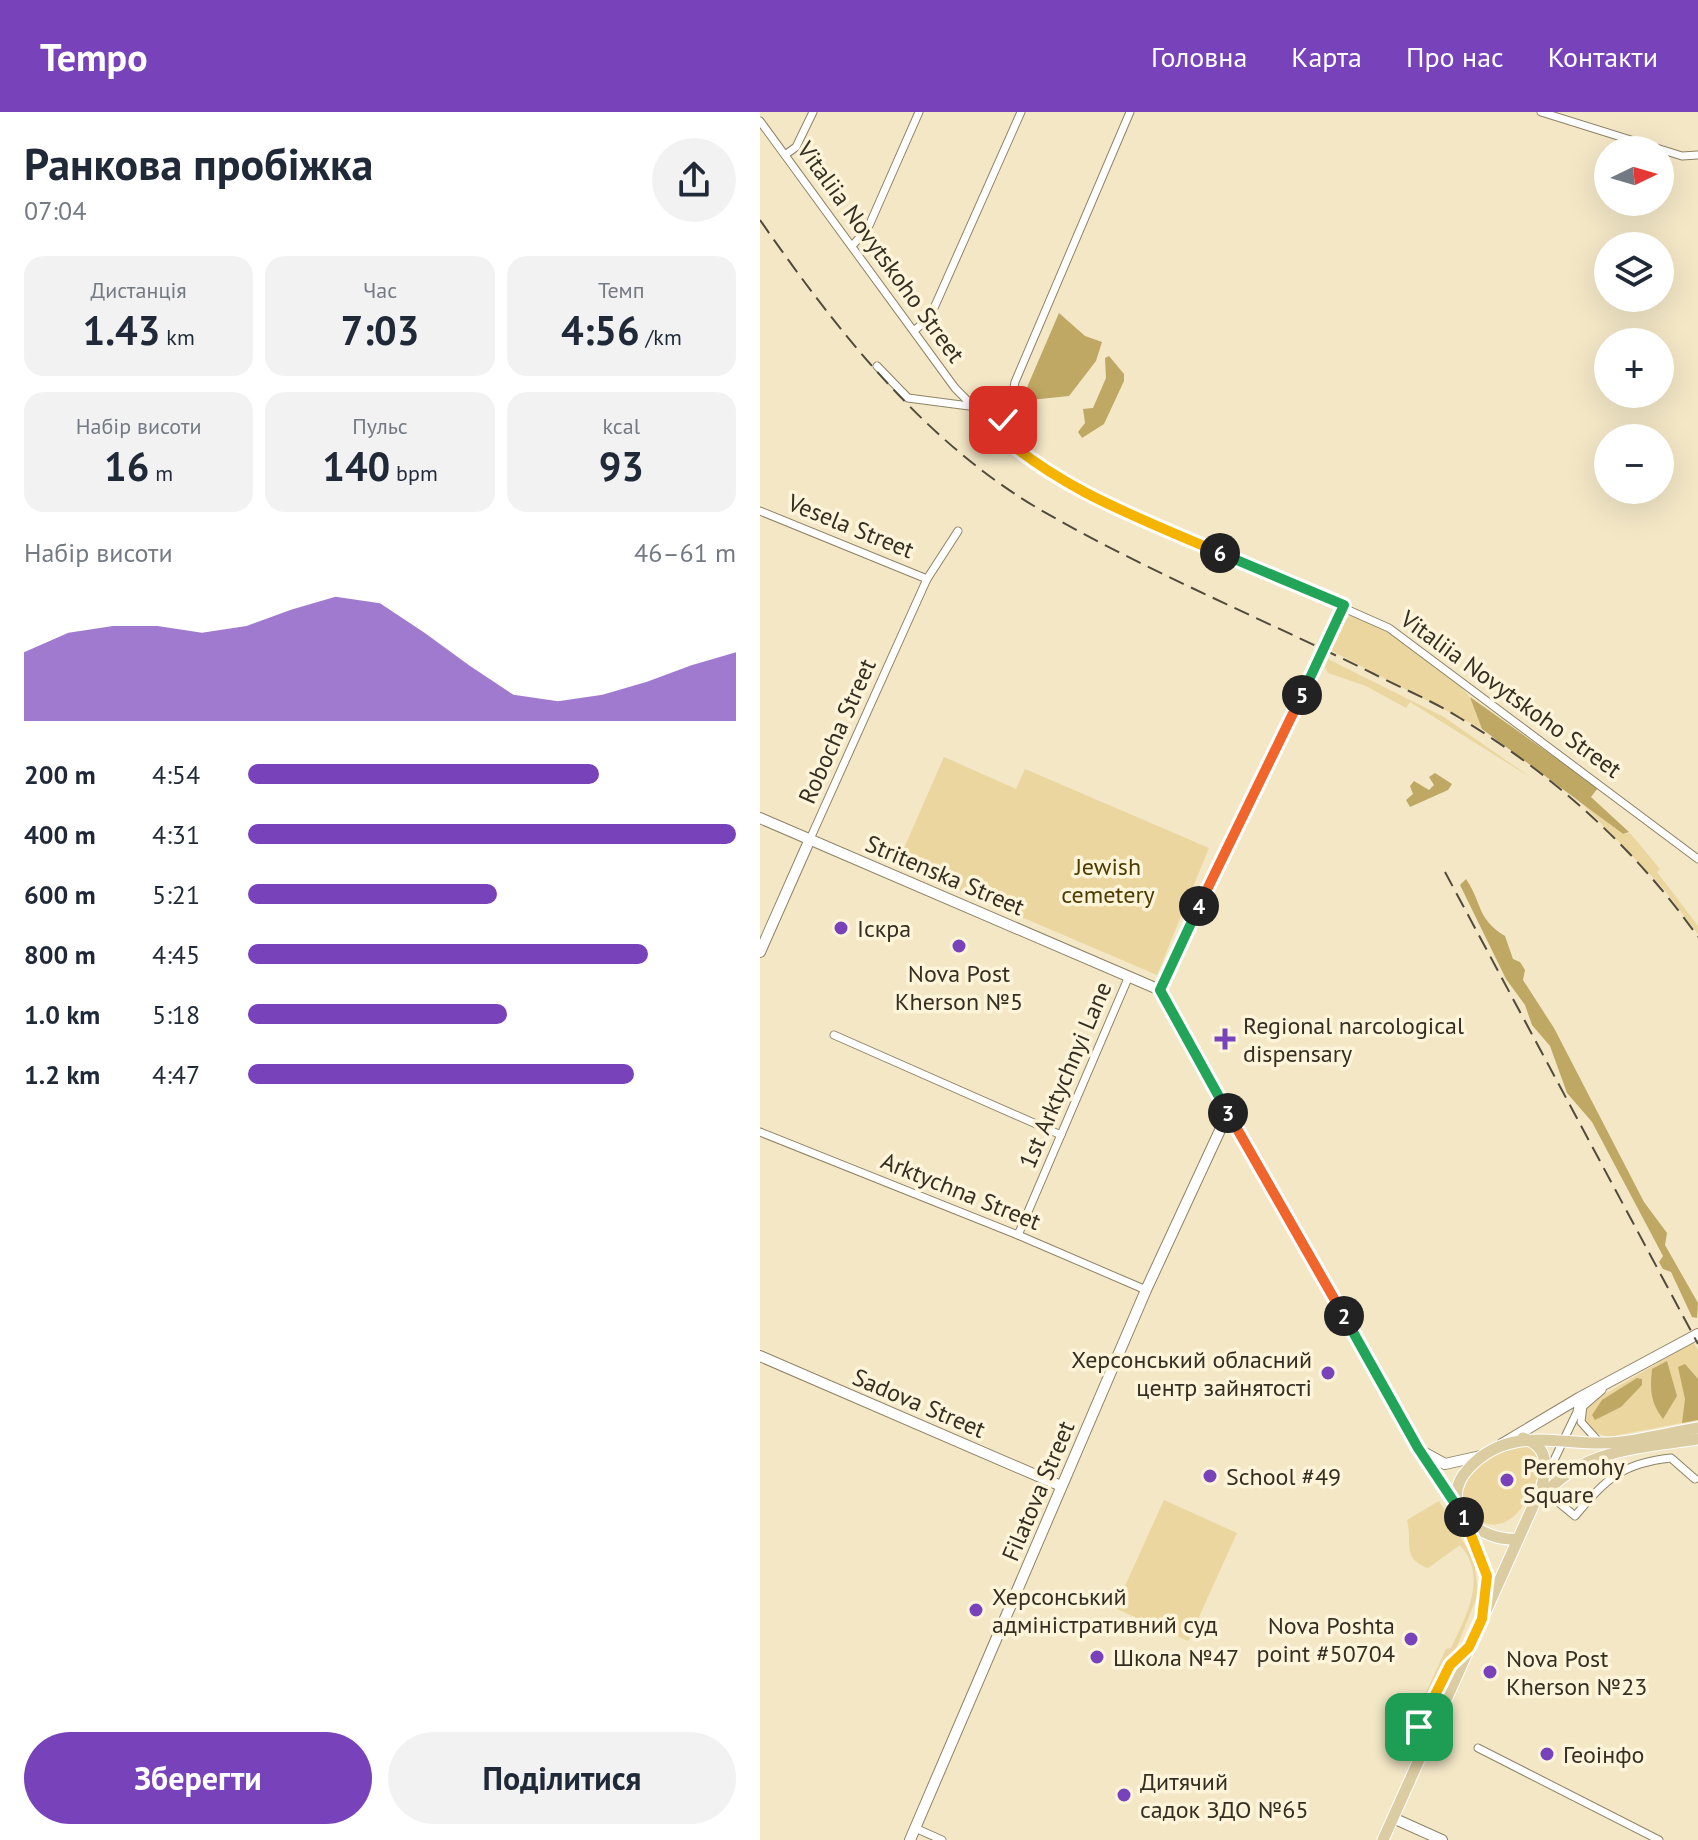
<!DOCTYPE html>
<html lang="uk">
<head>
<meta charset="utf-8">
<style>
	:root { --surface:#fff; --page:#f2f2f3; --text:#1f2937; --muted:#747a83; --accent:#7843ba }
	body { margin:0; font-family:"PT Sans",sans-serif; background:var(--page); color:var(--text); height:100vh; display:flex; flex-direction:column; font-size:30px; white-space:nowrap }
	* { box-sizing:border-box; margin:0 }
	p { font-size:26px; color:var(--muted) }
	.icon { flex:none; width:44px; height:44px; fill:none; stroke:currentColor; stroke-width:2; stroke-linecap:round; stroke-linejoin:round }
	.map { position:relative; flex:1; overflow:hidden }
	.drawer { display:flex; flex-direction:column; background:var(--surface); width:760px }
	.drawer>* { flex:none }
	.needle { width:52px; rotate:85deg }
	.buttons { position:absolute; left:834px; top:24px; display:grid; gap:16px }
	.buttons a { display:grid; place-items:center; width:80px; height:80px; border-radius:50%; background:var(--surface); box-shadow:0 8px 32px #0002; font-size:40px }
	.pin { position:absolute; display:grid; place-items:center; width:68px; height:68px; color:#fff; margin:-34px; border-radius:16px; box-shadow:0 4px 12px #0006 }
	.km { position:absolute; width:40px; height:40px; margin:-20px; border-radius:50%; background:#222; color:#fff; font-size:22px; line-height:40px; text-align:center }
	.round { display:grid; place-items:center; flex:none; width:84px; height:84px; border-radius:42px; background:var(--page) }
	.summary { display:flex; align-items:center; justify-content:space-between; height:136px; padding:0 24px }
	h1 { font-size:44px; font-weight:600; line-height:60px }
	.stats { display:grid; grid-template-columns:repeat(3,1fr); gap:12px; height:136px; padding:8px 24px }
	.stats div { display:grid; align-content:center; border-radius:20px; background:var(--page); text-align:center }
	.stats b { font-size:40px; font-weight:600 }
	.stats small { font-size:22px; font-weight:400 }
	.stats p { font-size:22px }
	.chart { height:224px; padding:16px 24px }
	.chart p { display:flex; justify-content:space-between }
	.chart svg { width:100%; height:144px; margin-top:8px; fill:var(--accent); opacity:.7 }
	.button { display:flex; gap:16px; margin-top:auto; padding:16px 24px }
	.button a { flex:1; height:92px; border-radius:48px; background:var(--accent); color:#fff; font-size:32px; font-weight:600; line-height:92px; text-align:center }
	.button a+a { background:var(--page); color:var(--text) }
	ul { padding:0 24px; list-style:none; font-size:26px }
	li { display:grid; grid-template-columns:128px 96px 1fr; align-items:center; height:60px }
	li i { height:20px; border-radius:10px; background:var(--accent) }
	header { display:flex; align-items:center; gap:48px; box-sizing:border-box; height:112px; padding:0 40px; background:var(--accent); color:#fff }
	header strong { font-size:38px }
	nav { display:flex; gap:44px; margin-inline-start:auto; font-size:28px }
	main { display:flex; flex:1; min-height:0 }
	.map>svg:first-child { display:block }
	.green { fill:#ead69e }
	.forest { fill:#bfa864 }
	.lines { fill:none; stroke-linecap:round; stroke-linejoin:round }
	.street-casing { stroke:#8e8365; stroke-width:9 }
	.secondary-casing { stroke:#8e8365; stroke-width:12 }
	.primary-casing { stroke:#fff; stroke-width:13 }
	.street { stroke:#fff; stroke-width:7 }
	.secondary { stroke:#fff; stroke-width:10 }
	.primary { stroke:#dccca1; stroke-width:11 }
	.rail { stroke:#514b3b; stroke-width:2; stroke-dasharray:16 8; stroke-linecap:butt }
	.split-1-casing { stroke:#fff; stroke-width:16 }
	.split-2-casing { stroke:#fff; stroke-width:16 }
	.split-3-casing { stroke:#fff; stroke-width:16 }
	.split-4-casing { stroke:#fff; stroke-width:16 }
	.split-5-casing { stroke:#fff; stroke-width:16 }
	.split-6-casing { stroke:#fff; stroke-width:16 }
	.split-7-casing { stroke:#fff; stroke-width:16 }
	.split-1 { stroke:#f5b400; stroke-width:10 }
	.split-2 { stroke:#22a559; stroke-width:10 }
	.split-3 { stroke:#f0652b; stroke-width:10 }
	.split-4 { stroke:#22a559; stroke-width:10 }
	.split-5 { stroke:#f0652b; stroke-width:10 }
	.split-6 { stroke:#22a559; stroke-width:10 }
	.split-7 { stroke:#f5b400; stroke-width:10 }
	.poi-dot { fill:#7843ba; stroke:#fef4da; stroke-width:3 }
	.labels { text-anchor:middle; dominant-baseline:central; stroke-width:7; stroke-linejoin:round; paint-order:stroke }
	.street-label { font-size:24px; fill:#342f22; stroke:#fef4da }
	.park-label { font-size:24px; fill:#4c3c02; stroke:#fef4da }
	.poi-label { font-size:24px; fill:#342f22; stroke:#fef4da; text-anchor:start }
</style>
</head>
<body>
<header>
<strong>Tempo</strong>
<nav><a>Головна</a><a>Карта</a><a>Про нас</a><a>Контакти</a></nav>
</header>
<main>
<section class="drawer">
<div class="summary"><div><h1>Ранкова пробіжка</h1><p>07:04</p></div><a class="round"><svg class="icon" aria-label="share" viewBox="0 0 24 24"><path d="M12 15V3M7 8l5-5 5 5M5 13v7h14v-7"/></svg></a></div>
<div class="stats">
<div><p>Дистанція</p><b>1.43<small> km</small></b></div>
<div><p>Час</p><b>7:03</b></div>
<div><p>Темп</p><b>4:56<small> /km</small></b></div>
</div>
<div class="stats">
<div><p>Набір висоти</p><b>16<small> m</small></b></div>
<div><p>Пульс</p><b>140<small> bpm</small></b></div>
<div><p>kcal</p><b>93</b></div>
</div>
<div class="chart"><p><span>Набір висоти</span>46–61 m</p>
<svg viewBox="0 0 160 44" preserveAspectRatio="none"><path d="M0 44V23L10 17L20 15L30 15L40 17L50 15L60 10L70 6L80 8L90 17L100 27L110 36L120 38L130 36L140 32L150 27L160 23V44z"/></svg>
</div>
<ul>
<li><b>200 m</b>4:54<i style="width:72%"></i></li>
<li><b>400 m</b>4:31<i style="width:100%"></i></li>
<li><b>600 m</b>5:21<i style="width:51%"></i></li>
<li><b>800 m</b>4:45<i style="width:82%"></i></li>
<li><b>1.0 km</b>5:18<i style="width:53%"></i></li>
<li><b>1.2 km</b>4:47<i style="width:79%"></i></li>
</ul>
<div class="button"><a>Зберегти</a><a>Поділитися</a></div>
</section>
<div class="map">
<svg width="938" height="1728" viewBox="0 0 938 1728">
	<rect width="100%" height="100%" fill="#f3e7c6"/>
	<g class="green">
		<path d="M591,503C616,508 698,565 711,587C716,595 718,607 722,617L570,538L583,510Z"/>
		<path d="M568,547L684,605L773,667L650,590L646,596L606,574L568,561L565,556Z"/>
		<path d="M184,645L256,677L265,657L449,736L397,863L137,752Z"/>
		<path d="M816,685L862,722L870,721L900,757L897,760L938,814V822L902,775Z"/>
		<path d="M933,1230L938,1238V1308L848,1325L831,1319L823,1305L830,1291Z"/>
		<path d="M767,1332L777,1338L782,1355C771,1382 753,1429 715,1407L702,1383L711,1357L750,1334Z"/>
		<path d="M404,1388L477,1421L428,1529L355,1496Z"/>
		<path d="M679,1389L714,1448L718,1482L696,1537L687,1545L661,1600H657L686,1537L691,1536C707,1502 728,1466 700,1433L668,1456C641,1446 653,1432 647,1408Z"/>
	</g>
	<g class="forest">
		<path d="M299,201L325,224L342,230L336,249L309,284L270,288L265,280Z"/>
		<path d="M349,244L364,262V269L344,312L322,326L318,320L325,311L323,297L333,296L346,266L345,246Z"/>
		<path d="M710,585L838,676L831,685L869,720L863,722L722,617Z"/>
		<path d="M675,661L692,672L688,678L650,695L646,688L653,682L650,674L654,669L669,678L674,673L669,665Z"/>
		<path d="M706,767C723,792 716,806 745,824L753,847L760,850L765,858L763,868L794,916L884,1090L907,1121L905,1133L938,1191L937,1206L932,1205L911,1160L903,1157L899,1150L903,1144L832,1010L807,981L790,934L772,913L765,893L746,867L700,773Z"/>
		<path d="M907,1249L917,1284L903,1307C890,1290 890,1277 892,1257Z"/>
		<path d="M925,1252L938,1267V1308L922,1311L925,1287L918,1255Z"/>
		<path d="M877,1266L882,1267V1273L861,1295L835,1308L832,1303L842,1288Z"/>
	</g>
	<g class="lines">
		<g class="street-casing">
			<g id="street">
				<path d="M781,0L922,44L938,43"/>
				<path d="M0,9L195,276L256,338L285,358L369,401L629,516L938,747"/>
				<path d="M25,43L36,35L53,0"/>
				<path d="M92,134L108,116L159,0"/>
				<path d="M155,218L170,205L261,0"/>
				<path d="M117,254L148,286L209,294"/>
				<path d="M235,318L249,301L255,270L370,0"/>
				<path d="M0,399L167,467"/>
				<path d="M50,727L167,467L198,419"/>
				<path d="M400,878L584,493"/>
				<path d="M74,923L301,1023"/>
				<path d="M0,1020L258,1123L386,1178"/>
				<path d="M258,1123L369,864"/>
				<path d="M823,1293L821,1310L839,1330"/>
				<path d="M821,1296L842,1278"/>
				<path d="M786,1365L817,1300L819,1286"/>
				<path d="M786,1380L815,1404C846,1367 862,1351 911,1346L935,1367"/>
				<path d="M652,1617L665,1608L690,1553L705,1539"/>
				<path d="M718,1636L899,1728"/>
				<path d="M155,1716L182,1728"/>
			</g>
		</g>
		<g class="secondary-casing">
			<g id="secondary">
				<path d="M0,706L400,878L658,1336L698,1397"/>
				<path d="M0,840L50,727"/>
				<path d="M0,1244L301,1374"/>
				<path d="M742,1332L819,1286L938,1222"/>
				<path d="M663,1340L685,1352L721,1344"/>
				<path d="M633,1706L682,1728"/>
				<path d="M150,1728L386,1178L461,1016L473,1009"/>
			</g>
		</g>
		<g class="primary-casing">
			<g id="primary">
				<path d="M780,1388C818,1337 880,1336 938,1327"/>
				<path d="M709,1413L727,1464L724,1492"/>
				<path d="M758,1427C719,1430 674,1393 709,1356C747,1315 792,1331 841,1331C873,1331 907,1321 938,1316"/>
				<path d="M623,1728L782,1374C787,1352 788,1334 763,1326"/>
			</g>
		</g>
		<use href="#street" class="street"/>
		<use href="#secondary" class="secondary"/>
		<use href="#primary" class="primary"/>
		<g class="rail">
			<path d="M0,108C76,217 162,328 279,397C386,459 503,507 614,562C643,577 673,589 700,606C794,663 875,736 938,825"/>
			<path d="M685,760L938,1232"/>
		</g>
	</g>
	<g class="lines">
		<g class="split-1-casing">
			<path id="split-1" d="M659,1615L690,1553L709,1535L722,1507L727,1464L704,1405"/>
		</g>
		<g class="split-2-casing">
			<path id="split-2" d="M584,1204L658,1336L704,1405"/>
		</g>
		<g class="split-3-casing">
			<path id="split-3" d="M468,1001L584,1204"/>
		</g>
		<g class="split-4-casing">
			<path id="split-4" d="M439,794L400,878L468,1001"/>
		</g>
		<g class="split-5-casing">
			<path id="split-5" d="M439,794L542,583"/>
		</g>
		<g class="split-6-casing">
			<path id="split-6" d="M460,441L584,493L542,583"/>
		</g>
		<g class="split-7-casing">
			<path id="split-7" d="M243,308L235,318C298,377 382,407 460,441"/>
		</g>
		<use href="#split-1" class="split-1"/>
		<use href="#split-2" class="split-2"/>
		<use href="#split-3" class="split-3"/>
		<use href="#split-4" class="split-4"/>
		<use href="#split-5" class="split-5"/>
		<use href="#split-6" class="split-6"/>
		<use href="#split-7" class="split-7"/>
	</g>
	<g class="poi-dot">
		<circle cx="81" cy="816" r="8"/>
		<circle cx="199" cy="834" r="8"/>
		<path d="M461 915h8v8h8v8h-8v8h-8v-8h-8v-8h8z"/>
		<circle cx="568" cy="1261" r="8"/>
		<circle cx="450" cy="1364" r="8"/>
		<circle cx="747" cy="1368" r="8"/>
		<circle cx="216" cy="1498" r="8"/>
		<circle cx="651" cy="1527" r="8"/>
		<circle cx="337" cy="1545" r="8"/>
		<circle cx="730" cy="1560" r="8"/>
		<circle cx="787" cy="1642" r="8"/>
		<circle cx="364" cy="1683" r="8"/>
	</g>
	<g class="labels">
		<g class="street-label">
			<text transform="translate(121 140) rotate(54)">Vitaliia Novytskoho Street</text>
			<text transform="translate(91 414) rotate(22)">Vesela Street</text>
			<text transform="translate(751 582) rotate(36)">Vitaliia Novytskoho Street</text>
			<text transform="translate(77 619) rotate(-66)">Robocha Street</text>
			<text transform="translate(185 763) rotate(23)">Stritenska Street</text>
			<text transform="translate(305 963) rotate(-67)">1st Arktychnyi Lane</text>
			<text transform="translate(201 1079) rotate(22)">Arktychna Street</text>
			<text transform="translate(159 1291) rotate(23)">Sadova Street</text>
			<text transform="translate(278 1379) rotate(-67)">Filatova Street</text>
		</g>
		<g class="park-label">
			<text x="348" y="754">Jewish<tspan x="348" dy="28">cemetery</tspan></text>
		</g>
		<g class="poi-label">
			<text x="97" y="816">Іскра</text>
			<text x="199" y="861" text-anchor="middle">Nova Post<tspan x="199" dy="28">Kherson №5</tspan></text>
			<text x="483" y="913">Regional narcological<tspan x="483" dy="28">dispensary</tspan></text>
			<text x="552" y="1247" text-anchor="end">Херсонський обласний<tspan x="552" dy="28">центр зайнятості</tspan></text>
			<text x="763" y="1354">Peremohy<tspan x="763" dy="28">Square</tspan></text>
			<text x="466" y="1364">School #49</text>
			<text x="232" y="1484">Херсонський<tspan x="232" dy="28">адміністративний суд</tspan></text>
			<text x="635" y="1513" text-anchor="end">Nova Poshta<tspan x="635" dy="28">point #50704</tspan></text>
			<text x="353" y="1545">Школа №47</text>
			<text x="746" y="1546">Nova Post<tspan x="746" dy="28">Kherson №23</tspan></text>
			<text x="803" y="1642">Геоінфо</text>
			<text x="380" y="1669">Дитячий<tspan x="380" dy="28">садок ЗДО №65</tspan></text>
		</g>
	</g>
</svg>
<div class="buttons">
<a><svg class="needle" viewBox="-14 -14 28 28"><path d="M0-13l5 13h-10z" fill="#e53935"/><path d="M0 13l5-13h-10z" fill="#747a83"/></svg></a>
<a><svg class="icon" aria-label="layers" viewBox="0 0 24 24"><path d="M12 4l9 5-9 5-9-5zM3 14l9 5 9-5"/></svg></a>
<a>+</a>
<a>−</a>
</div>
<div class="pin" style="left:659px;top:1615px;background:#1e9e55"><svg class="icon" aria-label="arrive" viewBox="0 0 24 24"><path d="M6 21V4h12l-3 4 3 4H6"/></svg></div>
<div class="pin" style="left:243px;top:308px;background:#d93025"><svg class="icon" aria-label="check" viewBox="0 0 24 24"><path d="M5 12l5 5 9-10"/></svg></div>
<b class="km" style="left:704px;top:1405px">1</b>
<b class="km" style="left:584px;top:1204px">2</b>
<b class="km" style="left:468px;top:1001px">3</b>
<b class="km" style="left:439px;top:794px">4</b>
<b class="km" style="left:542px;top:583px">5</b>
<b class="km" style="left:460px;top:441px">6</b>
</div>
</main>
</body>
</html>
